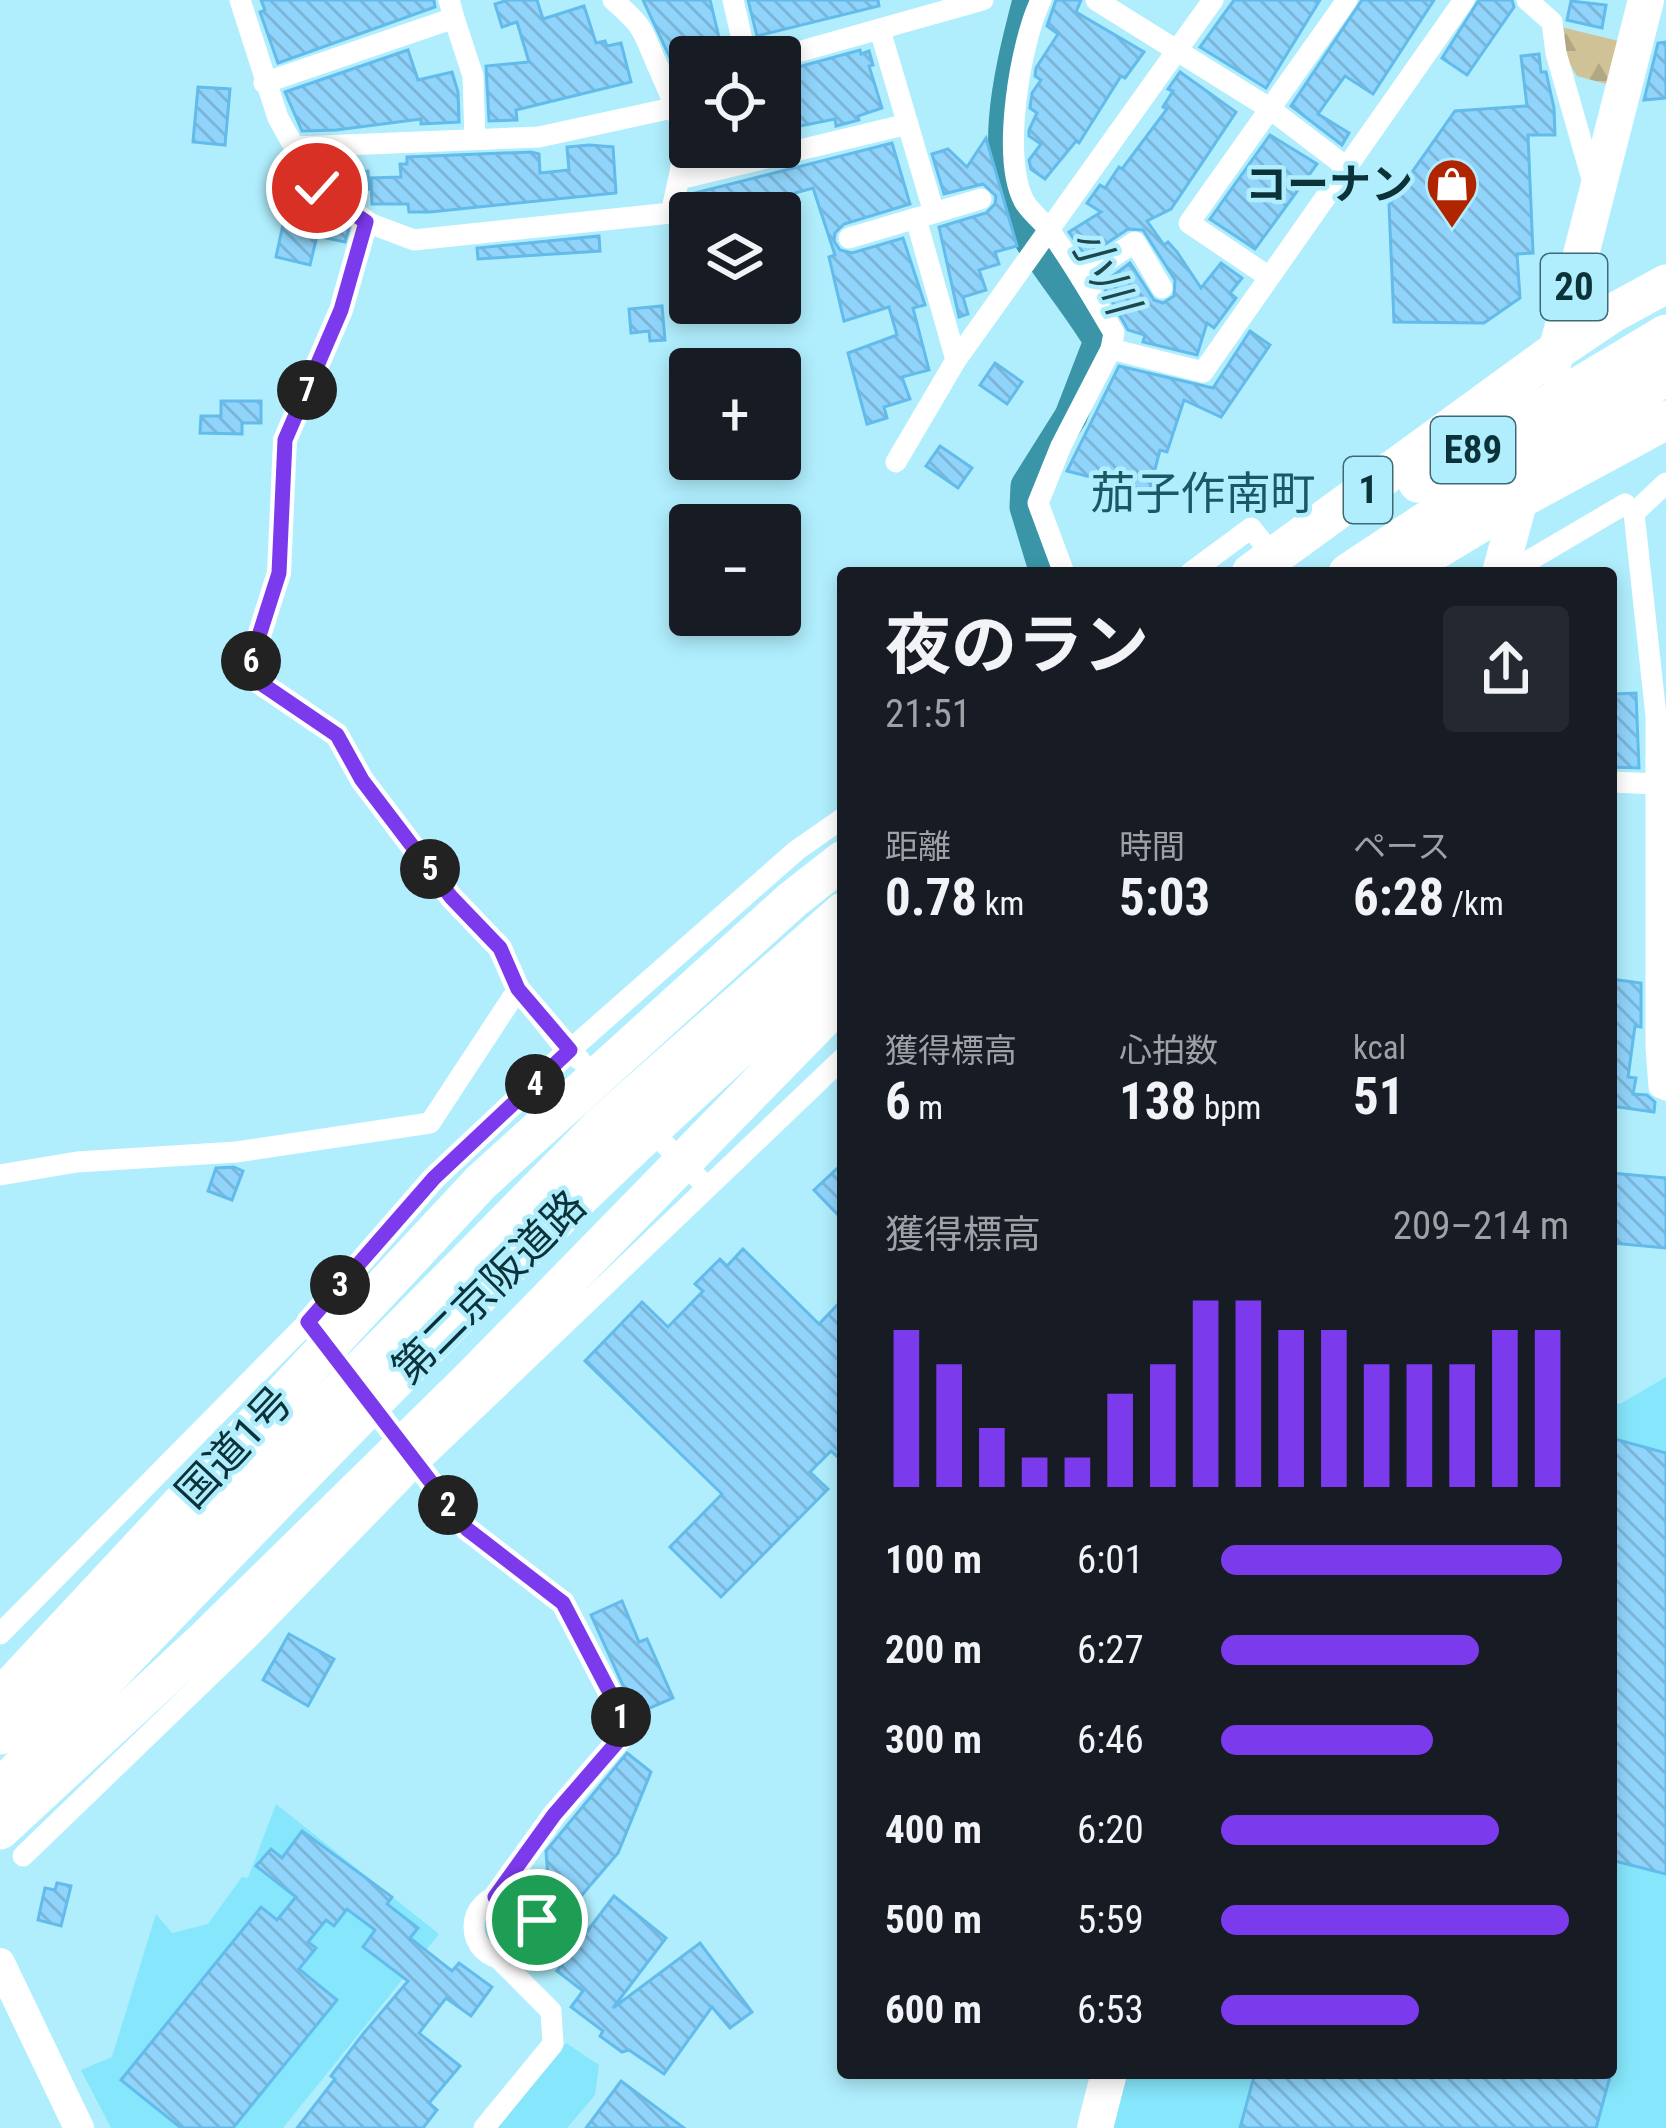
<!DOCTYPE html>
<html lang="ja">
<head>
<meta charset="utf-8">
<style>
	:root { --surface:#171b24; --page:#242831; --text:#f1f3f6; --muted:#9ea1a6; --accent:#7c3aed }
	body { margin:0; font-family:"Roboto Condensed","Noto Sans JP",sans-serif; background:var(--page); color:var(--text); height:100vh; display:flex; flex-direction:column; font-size:45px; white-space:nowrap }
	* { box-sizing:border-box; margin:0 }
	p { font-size:39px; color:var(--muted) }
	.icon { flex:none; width:66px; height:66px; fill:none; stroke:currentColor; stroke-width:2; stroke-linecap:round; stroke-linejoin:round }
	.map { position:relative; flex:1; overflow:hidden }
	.sheet { position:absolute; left:837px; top:567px; width:780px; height:1512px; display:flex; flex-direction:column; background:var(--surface); border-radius:12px; box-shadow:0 6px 18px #0003 }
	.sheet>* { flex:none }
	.tools { position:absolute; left:669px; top:36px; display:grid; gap:24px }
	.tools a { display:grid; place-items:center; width:132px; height:132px; border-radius:12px; background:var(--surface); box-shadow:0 6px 18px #0003; font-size:60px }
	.pin { position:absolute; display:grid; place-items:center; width:102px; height:102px; color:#fff; margin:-51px; border:6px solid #fff; border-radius:50%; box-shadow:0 3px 12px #0007 }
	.km { position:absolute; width:60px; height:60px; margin:-30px; border-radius:50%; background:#222; color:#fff; font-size:33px; line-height:60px; text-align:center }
	.round { display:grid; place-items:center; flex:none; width:126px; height:126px; border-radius:12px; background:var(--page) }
	.overview { display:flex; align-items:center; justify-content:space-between; height:204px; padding:0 48px }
	h1 { font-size:66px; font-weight:700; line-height:90px }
	.figures { display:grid; grid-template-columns:repeat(3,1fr); gap:18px; height:204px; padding:12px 48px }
	.figures div { display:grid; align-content:center }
	.figures b { font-size:51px; font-weight:700 }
	.figures small { font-size:33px; font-weight:400 }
	.figures p { font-size:33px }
	.chart { height:336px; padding:24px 48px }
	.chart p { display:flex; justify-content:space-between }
	.chart svg { width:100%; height:216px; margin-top:12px; stroke:var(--accent); stroke-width:6 }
	ul { padding:0 48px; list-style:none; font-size:39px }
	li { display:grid; grid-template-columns:192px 144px 1fr; align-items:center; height:90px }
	li i { height:30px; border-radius:15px; background:var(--accent) }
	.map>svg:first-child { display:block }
	.built { fill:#86e6fb }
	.forest { fill:url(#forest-firs) }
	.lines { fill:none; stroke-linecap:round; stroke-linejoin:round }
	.river { stroke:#3995a7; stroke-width:33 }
	.building { fill:url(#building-back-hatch); stroke:#62bbea; stroke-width:3 }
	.street { stroke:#fff; stroke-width:21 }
	.secondary { stroke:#fff; stroke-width:30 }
	.primary { stroke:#fff; stroke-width:36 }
	.highway { stroke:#fff; stroke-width:39 }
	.route-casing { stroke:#fff; stroke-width:24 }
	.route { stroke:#7c3aed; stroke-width:15 }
	.labels { text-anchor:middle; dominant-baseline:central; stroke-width:9; stroke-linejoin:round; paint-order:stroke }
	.shield { fill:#b0eefd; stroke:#3d6a74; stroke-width:3 }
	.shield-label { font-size:39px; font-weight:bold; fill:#0c3239 }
	.poi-label { font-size:42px; font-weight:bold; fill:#0c3239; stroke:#b0eefd; text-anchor:end }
	.street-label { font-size:42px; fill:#0c3239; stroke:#b0eefd }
	.water-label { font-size:45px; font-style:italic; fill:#1d464f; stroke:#b0eefd }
	.neighbourhood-label { font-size:45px; fill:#195966; stroke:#b0eefd }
</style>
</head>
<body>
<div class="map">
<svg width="1666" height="2128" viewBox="0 0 1666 2128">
	<defs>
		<pattern id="forest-firs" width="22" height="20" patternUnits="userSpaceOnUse" patternTransform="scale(3)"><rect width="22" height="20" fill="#cfc296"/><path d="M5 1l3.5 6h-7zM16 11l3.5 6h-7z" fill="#b1a782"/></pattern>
		<pattern id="building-back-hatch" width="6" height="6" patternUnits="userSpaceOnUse" patternTransform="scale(3)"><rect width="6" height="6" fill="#90d4fb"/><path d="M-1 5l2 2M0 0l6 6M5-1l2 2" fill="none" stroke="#7bb6d8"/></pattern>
	</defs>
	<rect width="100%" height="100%" fill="#b0eefd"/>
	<g class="built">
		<path d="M1666,1377V2128H1110L1123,2073H1611V1402L1620,1404Z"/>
		<path d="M276,1804L439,1934L283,2128H111L81,2070L112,2057L156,1914L172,1933L208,1924L242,1877L248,1878Z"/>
		<path d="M566,2043L599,2065L595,2095L567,2128H498Z"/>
	</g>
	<path class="forest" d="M1561,27L1627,43L1614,86L1577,76L1562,51Z"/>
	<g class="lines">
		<path class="river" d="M1029,0C1010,74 986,163 1027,234C1049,271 1078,304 1100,341L1071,416L1027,486L1026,507L1046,573"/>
	</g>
	<g class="building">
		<path d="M261,0H434L435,7L278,63L260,12L265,10Z"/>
		<path d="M508,0H537L543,19L584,6L596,43L605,41L607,46L621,43L631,82L516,110L517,120L489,121L486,66L529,62L517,22L502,27L495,4Z"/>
		<path d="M643,0H710L722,50L672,62Z"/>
		<path d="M748,0H878L879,6L757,36Z"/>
		<path d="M1056,0H1081L1076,12L1144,52L1125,78L1121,76L1079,143L1076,141L1045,179L1031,169L1029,160L1041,144L1029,136V130L1037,113L1030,108L1032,93L1041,80L1035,76L1036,68L1058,34L1047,26Z"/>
		<path d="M1234,0H1320L1266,88L1200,47Z"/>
		<path d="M1362,0H1434L1373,94L1345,76L1318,114L1349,133L1342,145L1291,106Z"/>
		<path d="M1479,0H1512L1514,7L1467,75L1442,58Z"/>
		<path d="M1571,1L1606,5L1602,28L1567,20Z"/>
		<path d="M1666,42V98L1644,100L1658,43Z"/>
		<path d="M408,50L418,80L452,72L458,92L459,122L421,124V119L336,130L302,131L285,92Z"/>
		<path d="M860,50L861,54L869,51L873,65L869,66L882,108L858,116L859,120L836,126L835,119L780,130V72Z"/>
		<path d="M1539,54L1541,72H1546L1554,108L1555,135H1528L1533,253L1517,254L1520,298L1484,323L1394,322L1389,205L1455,111L1527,106L1521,56Z"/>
		<path d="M1180,72L1236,112L1171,209L1147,221L1164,245L1168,242L1177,252L1201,288L1221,263L1242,278L1230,293L1236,298L1214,328L1207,323L1197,355L1143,342L1145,335L1128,330L1102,284L1130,263L1154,300L1163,303L1174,296L1175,280L1143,230L1128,229L1086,257L1069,232L1101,212L1087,203L1100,185L1105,188L1119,167L1122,169L1167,109L1163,107L1173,91L1168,89Z"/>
		<path d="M198,87L230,89L225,145L193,142Z"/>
		<path d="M1270,135L1317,164L1255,249L1210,219Z"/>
		<path d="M986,138L1017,246L995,252L999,264L979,270L986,290L963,297L968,314L959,317L939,227L986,213L995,204L996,196L983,184L944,194L932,154L948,149L967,167Z"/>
		<path d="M892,143L910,204L844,224L835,233L834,241L840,250L852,253L903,238L925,305L913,308L929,370L902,377L910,399L884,407L887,418L867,424L848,353L897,335L889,307L844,321L829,257L835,255L813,188L723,213H686L691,194Z"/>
		<path d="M589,145L613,147L616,193L430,212H409L408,204H372L371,178L401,177L400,164H407V157L531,152L539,154L540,173L569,170L567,147Z"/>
		<path d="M355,160L356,172L368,171L369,189L346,190L328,178L319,161Z"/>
		<path d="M287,206L329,215L349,228L345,242L317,236L310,265L276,257Z"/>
		<path d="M599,236L600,251L478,259L477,248Z"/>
		<path d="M662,306L665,340L650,341L649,331L631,333L629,309Z"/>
		<path d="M1250,331L1270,345L1221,417L1184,400L1167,452L1160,450L1149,492L1067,471L1119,366L1213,388Z"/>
		<path d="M995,363L1022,382L1007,404L980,385Z"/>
		<path d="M221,401H261V423H242V434L200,433L201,416H221Z"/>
		<path d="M940,446L972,468L958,488L926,466Z"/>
		<path d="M1636,693L1639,768L1611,767V709L1616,708L1615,694Z"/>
		<path d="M1611,979L1641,983V1027L1635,1026L1628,1077L1636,1078L1633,1094L1647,1095L1655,1102L1654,1112L1611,1106Z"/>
		<path d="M843,1163V1220L814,1190Z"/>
		<path d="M234,1167L243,1171L232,1200L208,1191L216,1168Z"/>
		<path d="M1611,1173L1666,1178V1248L1611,1243Z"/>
		<path d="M743,1249L819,1324L843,1299V1462L831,1451L810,1472L828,1489L721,1597L670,1547L722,1494L585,1361L642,1302L668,1327L703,1291L695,1284L720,1259L727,1266Z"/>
		<path d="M1611,1438L1666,1453V1874L1611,1860Z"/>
		<path d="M622,1601L639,1642L647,1639L673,1698L636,1714L591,1615Z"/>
		<path d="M289,1634L334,1659L308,1706L263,1680Z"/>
		<path d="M627,1753L651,1772L618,1853L552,1930L546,1851Z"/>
		<path d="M302,1831L392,1897L387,1904L418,1928L410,1938L452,1971L459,1963L492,1987L471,2016L446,1998L419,2033L460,2066L429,2103L437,2110L423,2128H297L335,2079L331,2076L363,2034L408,1981L363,1947L375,1930L347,1909L334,1926L326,1920L308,1942L316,1948L299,1969L337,2000L233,2128H181L121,2080L261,1907L277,1920L296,1897L256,1866L271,1849L282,1858Z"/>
		<path d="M57,1883L71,1886L61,1926L38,1920L45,1888L55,1890Z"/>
		<path d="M614,1896L666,1938L613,2008L700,1943L752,2012L730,2028L712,2007L664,2074L629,2050L622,2052L600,2036L603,2031L571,2007L583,1991L557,1971Z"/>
		<path d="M1255,2073H1611L1596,2128H1240Z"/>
		<path d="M621,2081L684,2128H586Z"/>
	</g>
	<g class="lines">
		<g class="street">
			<path d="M240,0L278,118L317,188L366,222L414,240L671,213C688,140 689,137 659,69C641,29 647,30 613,0"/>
			<path d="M733,0L746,57"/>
			<path d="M1041,0C1020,43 1001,158 1024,201C1030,212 1042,220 1049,230C1073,262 1093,298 1114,333L1111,349L1061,446L1038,503L1064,573"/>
			<path d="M1096,0L1269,108L1345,166"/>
			<path d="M1527,0L1552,22L1556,53L1594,186"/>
			<path d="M454,18L473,76L475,139"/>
			<path d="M880,30L934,213"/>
			<path d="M780,57L983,0"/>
			<path d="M264,83L454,18L449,0"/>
			<path d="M295,147L539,137L677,107"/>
			<path d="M679,179L908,124"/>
			<path d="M916,219L956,360"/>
			<path d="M366,222L341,310L285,440L279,573L251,661L257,680L337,735L362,780L451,897L499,948L518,989L558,1040L580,1060"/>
			<path d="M849,238L981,199"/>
			<path d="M1269,277L1189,223L1347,0"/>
			<path d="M1081,278L1135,242L1162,288"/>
			<path d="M1111,349L1203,372L1464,0"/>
			<path d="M896,462L956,360L1213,0"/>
			<path d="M1634,513L1666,483"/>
			<path d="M1190,573L1251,528L1274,557"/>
			<path d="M1508,573L1625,504L1634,513L1656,716V1048L1659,1087L1666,1090"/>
			<path d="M1611,782L1657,784"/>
			<path d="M645,1124L706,1186"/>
			<path d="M0,1175L77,1162L236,1152L430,1123L518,989"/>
			<path d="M366,1399L467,1529L563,1603L619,1710L625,1733L553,1815L495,1897"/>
			<path d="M0,1634L308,1322L434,1178L570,1050L797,850L843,818"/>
			<path d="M23,1856L252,1635L417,1465L843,1058"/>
			<circle cx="506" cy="1927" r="32"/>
			<path d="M484,2128L553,2044L551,2011L499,1959"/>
		</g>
		<path class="secondary" d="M0,1963L79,2128"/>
		<g class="primary">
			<path d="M1552,368L1646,0"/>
			<path d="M1500,573L1525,480"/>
			<path d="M1095,2128L1109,2073"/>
		</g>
		<g class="highway">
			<path d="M1418,483L1666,334"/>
			<path d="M1251,573L1556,351L1611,314L1666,284"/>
			<path d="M1348,573L1437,514L1666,376"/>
			<path d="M1398,573L1520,499L1666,420"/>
			<path d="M0,1698L481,1182L792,900L843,860"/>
			<path d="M0,1735L604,1123L843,912"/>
			<path d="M0,1789C274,1505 543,1215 843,957"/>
			<path d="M0,1830L207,1638L470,1380L843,998"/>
		</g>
	</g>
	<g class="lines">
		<g class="route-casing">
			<path id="route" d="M317,188L366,222L341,310L285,440L279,573L251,661L256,680L337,735L362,780L451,897L500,948L518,989L570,1050L434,1178L308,1322L467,1529L563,1603L619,1710L625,1733L554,1815L495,1897C515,1893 529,1900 537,1920"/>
		</g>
		<use href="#route" class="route"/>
	</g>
	<defs>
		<g id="shop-pin" transform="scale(2.7)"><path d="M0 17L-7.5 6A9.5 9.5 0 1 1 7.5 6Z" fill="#b02400" stroke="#b0eefd"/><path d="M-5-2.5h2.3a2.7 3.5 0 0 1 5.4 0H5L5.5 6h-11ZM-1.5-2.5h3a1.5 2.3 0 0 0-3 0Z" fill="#fff"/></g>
	</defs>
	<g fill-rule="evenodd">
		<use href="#shop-pin" x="1452" y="184"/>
	</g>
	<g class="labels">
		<g class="shield">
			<rect x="1541" y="254" width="66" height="66" rx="9"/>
			<rect x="1431" y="417" width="84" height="66" rx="9"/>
			<rect x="1344" y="457" width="48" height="66" rx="9"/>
		</g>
		<g class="shield-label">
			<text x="1574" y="287">20</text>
			<text x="1473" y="450">E89</text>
			<text x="1368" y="490">1</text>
		</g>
		<g class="poi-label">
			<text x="1413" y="184">コーナン</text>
		</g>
		<g class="street-label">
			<text transform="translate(489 1287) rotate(-45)">第二京阪道路</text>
			<text transform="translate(234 1447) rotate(-47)">国道1号</text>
		</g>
		<g class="water-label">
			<text transform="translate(1104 271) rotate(61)">小川</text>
		</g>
		<g class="neighbourhood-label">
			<text x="1203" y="493">茄子作南町</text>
		</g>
	</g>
</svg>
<div class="tools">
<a><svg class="icon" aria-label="locate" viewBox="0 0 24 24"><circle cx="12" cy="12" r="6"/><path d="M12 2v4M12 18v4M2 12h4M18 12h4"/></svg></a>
<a><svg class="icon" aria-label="layers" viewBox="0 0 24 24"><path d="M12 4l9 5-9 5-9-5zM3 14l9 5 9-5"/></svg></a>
<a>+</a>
<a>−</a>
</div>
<div class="pin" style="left:537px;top:1920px;background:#1e9e55"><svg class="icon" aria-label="arrive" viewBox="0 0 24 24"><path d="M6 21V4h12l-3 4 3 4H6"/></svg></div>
<div class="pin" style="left:317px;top:188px;background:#d93025"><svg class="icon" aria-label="check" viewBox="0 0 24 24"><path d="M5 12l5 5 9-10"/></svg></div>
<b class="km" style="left:621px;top:1717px">1</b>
<b class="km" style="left:448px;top:1505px">2</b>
<b class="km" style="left:340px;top:1285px">3</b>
<b class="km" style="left:535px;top:1084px">4</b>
<b class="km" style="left:430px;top:869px">5</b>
<b class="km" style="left:251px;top:661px">6</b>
<b class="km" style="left:307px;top:390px">7</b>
<section class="sheet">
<div class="overview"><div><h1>夜のラン</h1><p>21:51</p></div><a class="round"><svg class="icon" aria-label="share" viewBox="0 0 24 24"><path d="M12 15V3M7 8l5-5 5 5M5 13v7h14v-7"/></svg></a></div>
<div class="figures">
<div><p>距離</p><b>0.78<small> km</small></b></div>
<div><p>時間</p><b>5:03</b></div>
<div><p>ペース</p><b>6:28<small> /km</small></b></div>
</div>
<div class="figures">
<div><p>獲得標高</p><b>6<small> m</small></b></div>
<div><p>心拍数</p><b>138<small> bpm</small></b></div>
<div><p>kcal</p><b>51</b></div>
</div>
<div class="chart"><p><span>獲得標高</span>209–214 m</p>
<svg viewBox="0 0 160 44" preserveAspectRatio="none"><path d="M5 44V12M15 44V19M25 44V32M35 44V38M45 44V38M55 44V25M65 44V19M75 44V6M85 44V6M95 44V12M105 44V12M115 44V19M125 44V19M135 44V19M145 44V12M155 44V12"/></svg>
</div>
<ul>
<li><b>100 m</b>6:01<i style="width:98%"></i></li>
<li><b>200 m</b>6:27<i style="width:74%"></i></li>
<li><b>300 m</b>6:46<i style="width:61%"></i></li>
<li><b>400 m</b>6:20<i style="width:80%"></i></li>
<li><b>500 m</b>5:59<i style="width:100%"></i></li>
<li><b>600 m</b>6:53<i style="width:57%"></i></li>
</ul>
</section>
</div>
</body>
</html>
